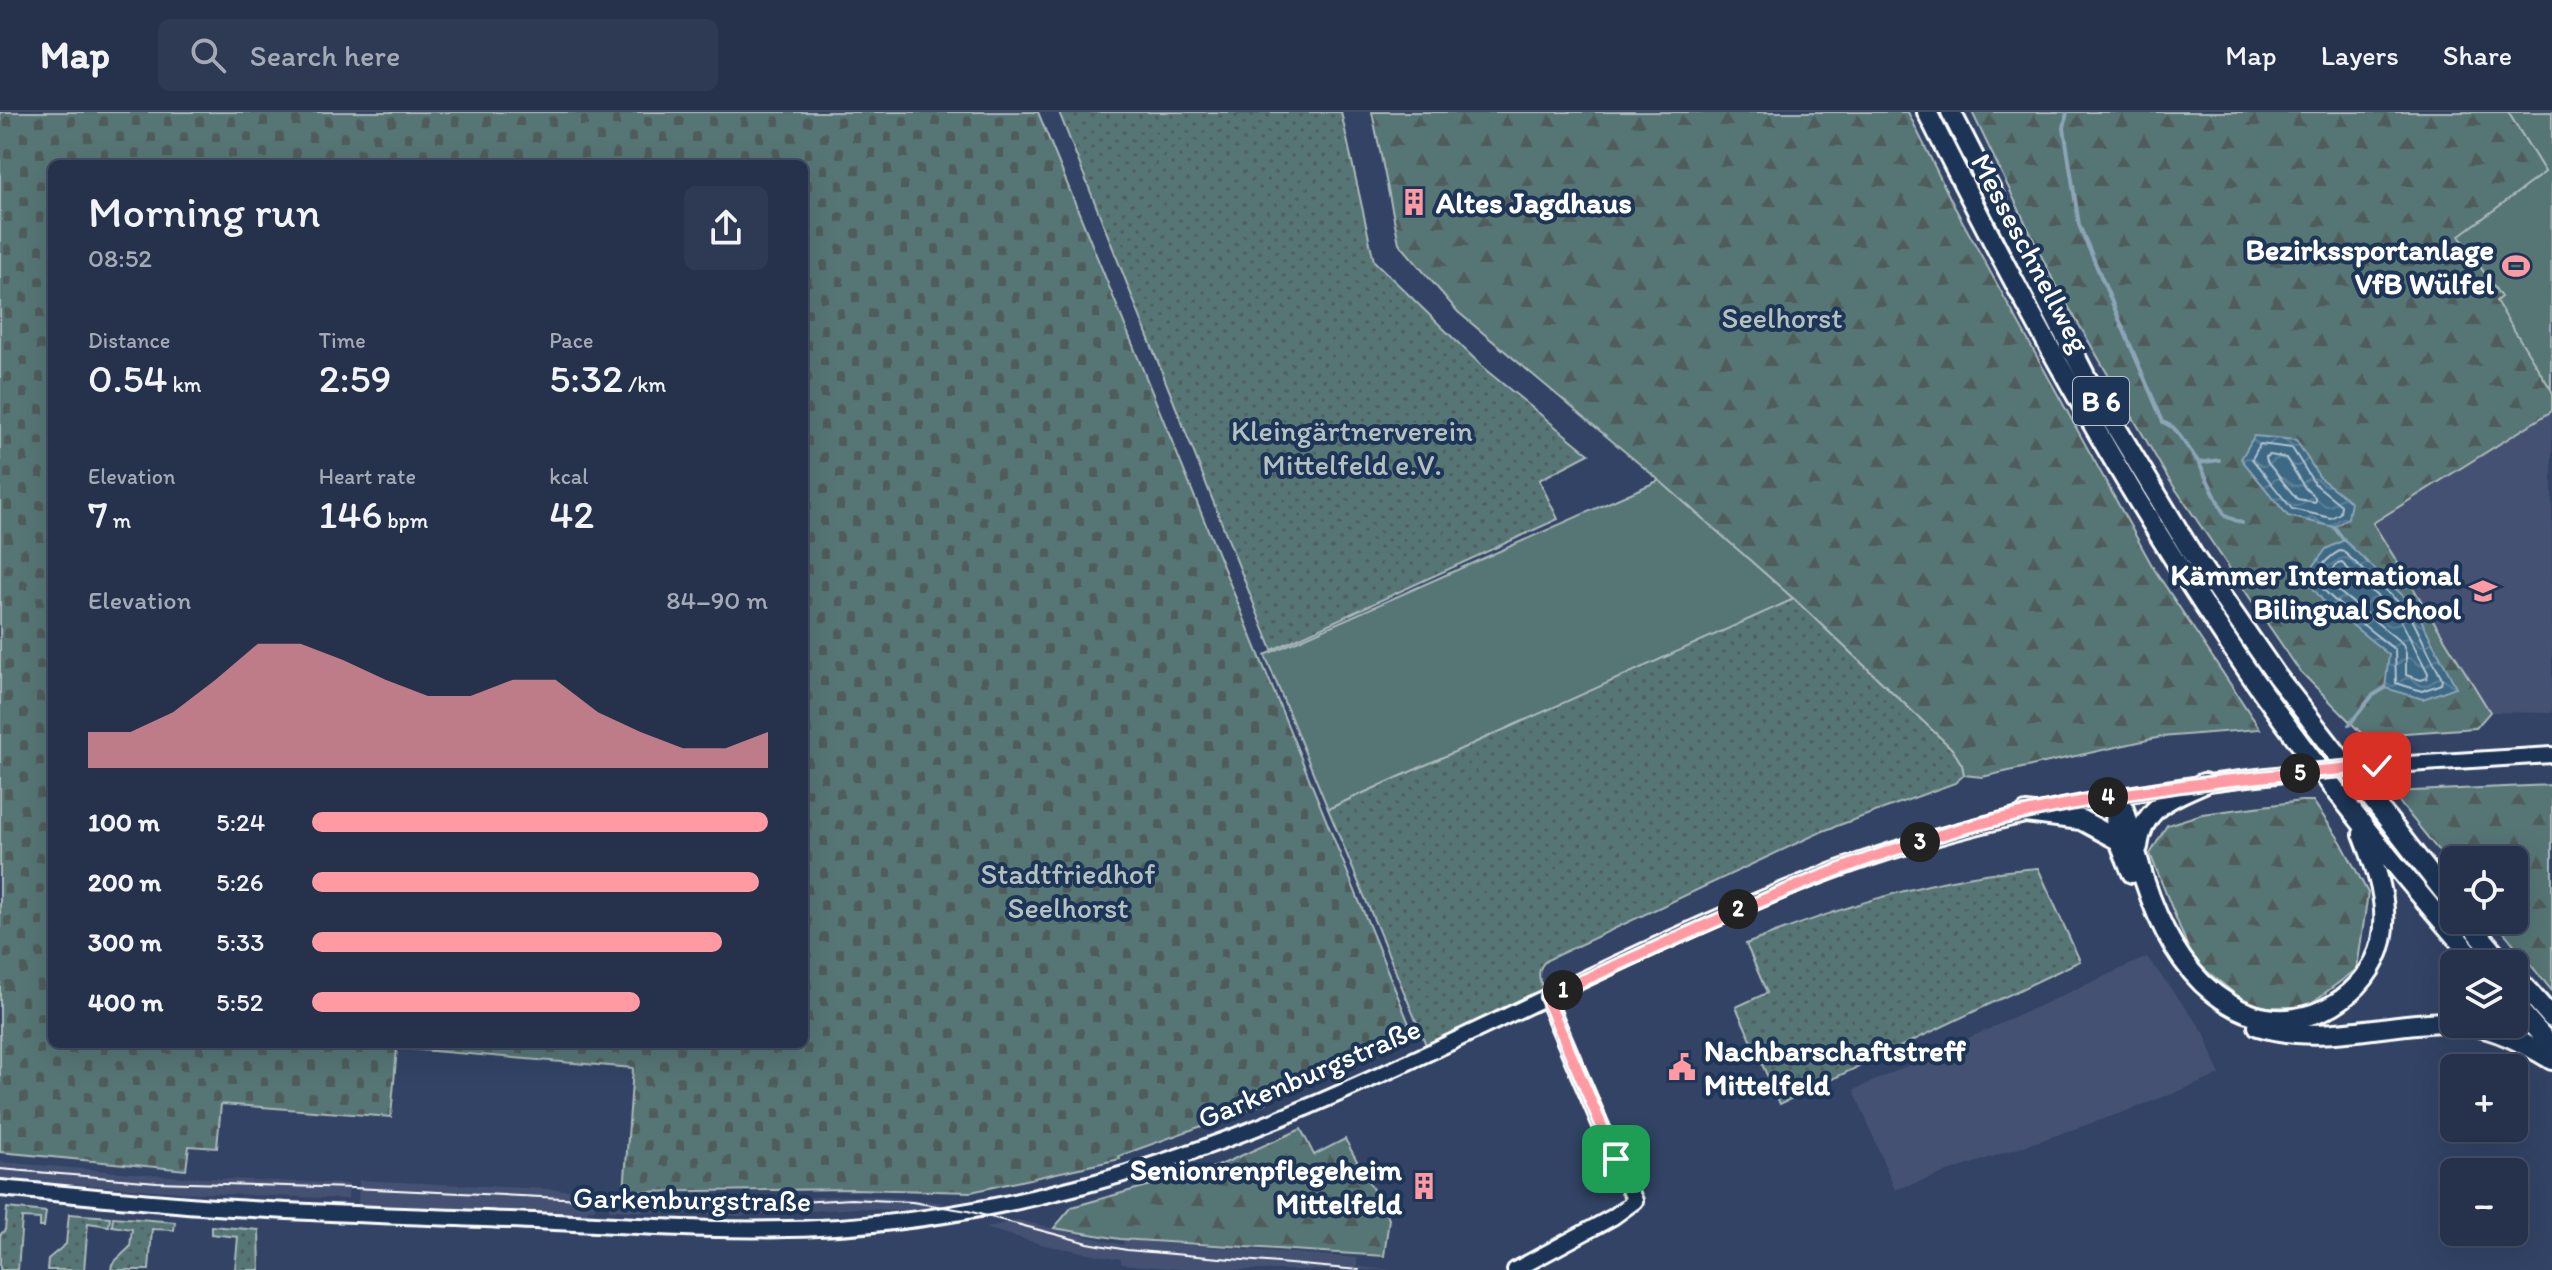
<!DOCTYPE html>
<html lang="en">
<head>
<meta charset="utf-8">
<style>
	:root { --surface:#26324c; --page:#2e3a53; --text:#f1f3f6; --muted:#a4aab5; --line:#424d64; --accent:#ff9aa2 }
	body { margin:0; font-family:Itim,sans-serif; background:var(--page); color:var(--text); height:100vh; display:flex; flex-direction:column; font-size:30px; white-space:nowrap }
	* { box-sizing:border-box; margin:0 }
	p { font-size:26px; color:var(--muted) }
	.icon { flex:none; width:44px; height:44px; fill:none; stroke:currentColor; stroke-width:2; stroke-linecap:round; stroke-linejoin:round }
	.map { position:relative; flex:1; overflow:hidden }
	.panel { position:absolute; left:48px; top:48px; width:760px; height:888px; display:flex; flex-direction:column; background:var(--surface); border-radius:12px; box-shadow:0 8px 32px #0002,0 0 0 2px var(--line) }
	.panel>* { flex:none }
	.tools { position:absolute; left:2440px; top:734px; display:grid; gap:16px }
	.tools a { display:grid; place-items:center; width:88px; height:88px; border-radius:12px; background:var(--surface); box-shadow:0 8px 32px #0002,0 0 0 2px var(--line); font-size:40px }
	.pin { position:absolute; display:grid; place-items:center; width:68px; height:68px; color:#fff; margin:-34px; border-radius:16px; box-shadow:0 4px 12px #0006 }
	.km { position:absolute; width:40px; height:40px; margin:-20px; border-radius:50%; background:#222; color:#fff; font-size:22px; line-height:40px; text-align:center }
	.round { display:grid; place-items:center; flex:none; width:84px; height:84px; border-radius:12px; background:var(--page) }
	.head { display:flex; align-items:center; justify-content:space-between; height:136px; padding:0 40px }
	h1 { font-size:44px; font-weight:600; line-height:60px }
	.figures { display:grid; grid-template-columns:repeat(3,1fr); gap:12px; height:136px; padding:8px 40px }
	.figures div { display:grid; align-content:center }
	.figures b { font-size:40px; font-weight:600 }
	.figures small { font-size:22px; font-weight:400 }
	.figures p { font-size:22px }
	.chart { height:224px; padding:16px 40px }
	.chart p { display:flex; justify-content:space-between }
	.chart svg { width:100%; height:144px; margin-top:8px; fill:var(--accent); opacity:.7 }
	ul { padding:0 40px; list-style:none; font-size:26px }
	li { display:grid; grid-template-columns:128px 96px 1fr; align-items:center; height:60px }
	li i { height:20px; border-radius:10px; background:var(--accent) }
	header { display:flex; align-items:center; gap:48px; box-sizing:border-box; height:112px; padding:0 40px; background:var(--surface); border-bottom:2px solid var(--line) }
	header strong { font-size:38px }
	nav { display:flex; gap:44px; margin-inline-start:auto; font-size:28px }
	.search { width:560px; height:72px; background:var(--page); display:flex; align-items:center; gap:20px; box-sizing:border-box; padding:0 28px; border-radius:12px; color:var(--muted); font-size:30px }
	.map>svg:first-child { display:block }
	.built { fill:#455172 }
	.green { fill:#577574; stroke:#abbaba; stroke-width:2 }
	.forest { fill:url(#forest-firs); stroke:#abbaba; stroke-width:2 }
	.cemetery { fill:url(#cemetery-stones); stroke:#abbaba; stroke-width:2; fill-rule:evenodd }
	.garden { fill:url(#garden-dots); stroke:#abbaba; stroke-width:2 }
	.water { fill:url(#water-waves); stroke:#8ba5b6; stroke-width:2 }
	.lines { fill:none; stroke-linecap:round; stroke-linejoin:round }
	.shore { stroke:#b2c3ce; stroke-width:2 }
	.stream { stroke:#8ba5b6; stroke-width:4 }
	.secondary-casing { stroke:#fff; stroke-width:20 }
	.highway-casing { stroke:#fff; stroke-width:24 }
	.secondary { stroke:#1d3557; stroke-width:14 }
	.highway { stroke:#1d3557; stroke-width:18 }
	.tram { stroke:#fff; stroke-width:2 }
	.secondary-bridge-casing { stroke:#fff; stroke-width:20; stroke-linecap:butt }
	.secondary-bridge { stroke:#1d3557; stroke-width:14 }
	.route-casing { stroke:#fff; stroke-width:16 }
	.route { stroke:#ff9aa2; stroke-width:10 }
	.labels { text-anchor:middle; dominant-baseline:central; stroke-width:8; stroke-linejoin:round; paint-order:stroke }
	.shield { fill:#1d3557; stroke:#bbc2cd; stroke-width:2 }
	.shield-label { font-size:28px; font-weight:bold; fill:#fff }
	.poi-label { font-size:30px; font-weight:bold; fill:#fff; stroke:#1d3557; text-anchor:end }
	.street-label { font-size:30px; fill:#fff; stroke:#1d3557 }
	.park-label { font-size:30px; fill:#b3c1c0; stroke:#1d3557 }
</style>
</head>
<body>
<header>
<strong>Map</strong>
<div class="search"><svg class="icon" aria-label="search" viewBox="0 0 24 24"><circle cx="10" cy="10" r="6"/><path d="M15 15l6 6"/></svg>Search here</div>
<nav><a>Map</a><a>Layers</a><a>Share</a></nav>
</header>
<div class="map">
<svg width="2552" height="1158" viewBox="0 0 2552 1158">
	<defs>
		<pattern id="forest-firs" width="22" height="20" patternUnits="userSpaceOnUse" patternTransform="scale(2)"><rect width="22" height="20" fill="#577574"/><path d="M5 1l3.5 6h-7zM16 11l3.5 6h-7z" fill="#505c5c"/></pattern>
		<pattern id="cemetery-stones" width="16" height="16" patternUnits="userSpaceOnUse" patternTransform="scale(2)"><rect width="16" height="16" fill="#577574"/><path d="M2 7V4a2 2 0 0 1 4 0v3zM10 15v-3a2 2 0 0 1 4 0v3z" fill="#505c5c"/></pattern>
		<pattern id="garden-dots" width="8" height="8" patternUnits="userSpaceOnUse" patternTransform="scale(2)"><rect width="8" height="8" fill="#577574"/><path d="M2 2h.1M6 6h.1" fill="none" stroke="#505c5c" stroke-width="1.8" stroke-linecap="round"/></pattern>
		<pattern id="water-waves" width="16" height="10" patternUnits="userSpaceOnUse" patternTransform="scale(2)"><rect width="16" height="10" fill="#3e6985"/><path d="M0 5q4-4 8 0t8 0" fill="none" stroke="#5b8097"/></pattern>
	</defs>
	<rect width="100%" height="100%" fill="#324365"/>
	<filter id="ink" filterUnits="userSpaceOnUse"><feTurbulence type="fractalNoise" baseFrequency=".0125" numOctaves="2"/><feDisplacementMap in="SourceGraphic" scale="16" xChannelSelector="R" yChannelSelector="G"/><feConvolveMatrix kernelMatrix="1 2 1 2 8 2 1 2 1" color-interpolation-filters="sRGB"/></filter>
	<g filter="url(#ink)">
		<g class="built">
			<path d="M2552,299V601L2490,600L2372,411Z"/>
			<path d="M2147,845L2204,920L2220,963L2124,1000L1895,1078L1854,978Z"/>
			<path d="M0,1050L180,1065L349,1072L348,1087L180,1080L0,1066Z"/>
			<path d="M359,1068L587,1079V1085H596L595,1097H588L587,1103L358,1092Z"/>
			<path d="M840,1084H879L946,1091L905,1099L857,1096L738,1104L609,1098V1086L708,1090Z"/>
			<path d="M1018,1108L1123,1133L1124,1128L1357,1146V1155L1393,1158H1189L1121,1152V1147L1044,1133L985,1116Z"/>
		</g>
		<g class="green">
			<path d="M2508,0H2552L2551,279L2495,189L2500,185L2459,123L2545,60Z"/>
			<path d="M1660,368L1794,487L1328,697L1265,543Z"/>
		</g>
		<g class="forest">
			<path d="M1372,0H1908L1954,94L2154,457L2260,617L2161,625L1982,665L1964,663L1962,653L1952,637L1794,487L1660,369L1458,200L1399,131Z"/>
			<path d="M1972,0H2508L2545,60L2459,124L2501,185L2496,189L2552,279V299L2373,411L2490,600L2476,616L2364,624L2299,558L2168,366L2053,168Z"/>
			<path d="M2552,673V879L2494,808H2514V748H2454V758L2391,680Z"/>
			<path d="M2301,689H2313L2341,730L2368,781L2357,857L2306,895H2263L2239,885L2193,848L2150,742L2167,713L2202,702Z"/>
			<path d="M1301,1017L1314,1043L1345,1027L1389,1107L1384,1144L1120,1127L1054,1116L1072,1095L1218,1054Z"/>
		</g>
		<path class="cemetery" d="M0,0H1038L1412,919L1265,988V991L1119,1044L1120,1047L971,1080L854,1077L624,1080L633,956L397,936L391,1005L221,992L217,1036L189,1034L186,1058L0,1040ZM52,52H804V932H52Z"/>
		<g class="garden">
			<path d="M1059,0H1341L1374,149L1487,259L1589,342L1539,368L1558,407L1272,538Z"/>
			<path d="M1794,487L1952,637L1962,653L1964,663L1955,671L1823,719L1547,848C1533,859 1541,871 1546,885L1429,940L1328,697Z"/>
			<path d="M2038,756L2080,849L1780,992L1736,895L1767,881L1746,832C1839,796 1937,763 2038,756Z"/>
			<path d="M7,1096L46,1100L44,1115H40V1107L22,1106L18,1158H0V1123L5,1118Z"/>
			<path d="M69,1102L110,1105L109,1114L88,1111L84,1158H47L48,1147L66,1132Z"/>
			<path d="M113,1105L175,1110L174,1118L152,1117L149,1158H111L112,1152L130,1135L132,1117L112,1114Z"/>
			<path d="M211,1114L259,1118L260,1158H235L238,1125L211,1122Z"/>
		</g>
		<g class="water">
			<path d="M2254,324L2296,328L2320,366L2351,390L2348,406L2334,415L2288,404L2241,347Z"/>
			<path d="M2344,428L2414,494L2456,575L2423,587L2385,576L2389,543L2324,490L2305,466L2326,437Z"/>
		</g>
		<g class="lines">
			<g class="shore">
				<path d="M2260,332L2292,336L2314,371L2341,393L2340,401L2331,406L2292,397L2252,347Z"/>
				<path d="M2270,343L2286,346L2305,376L2315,385V390L2297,387L2267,350L2266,345Z"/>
				<path d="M2340,439L2344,440L2408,499L2442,567L2441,572L2422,579L2396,571L2395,538C2382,527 2317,479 2316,466C2315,457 2333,442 2340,439Z"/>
				<path d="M2342,451L2399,505L2428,561L2427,566L2421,568L2406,563V542L2403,532L2337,478L2329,464L2337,452Z"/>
			</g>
			<g class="stream">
				<path d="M2067,0L2064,16L2079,113L2163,310L2174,316L2199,351L2219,348"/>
				<path d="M2199,351L2225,404L2242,411"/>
				<path d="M2334,415L2344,428"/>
				<path d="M2349,613L2372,584L2385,576"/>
			</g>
			<g class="secondary-casing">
				<g id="secondary">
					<path d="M2377,654L2552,643"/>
					<path d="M0,1076C67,1082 134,1089 201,1094C304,1101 407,1104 510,1108C613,1112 716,1121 819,1116C906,1112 993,1097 1077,1075C1335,1008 1564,863 1811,767C1964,708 2122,679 2285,662"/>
					<path d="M1515,1158L1613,1105L1635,1089L1601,1014L1546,885"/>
				</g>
			</g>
			<g class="highway-casing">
				<g id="highway">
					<path d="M1927,0C2017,181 2113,359 2226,527C2302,641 2389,748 2479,852"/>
					<path d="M1951,0L2087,267L2193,443L2276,563L2454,793"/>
					<path d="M2118,684C2129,704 2131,725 2138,747C2150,791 2169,838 2202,871C2217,885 2234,897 2254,903C2308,920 2369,883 2382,829C2390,792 2376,756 2363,722"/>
					<path d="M2118,684C2110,716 2120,731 2132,761"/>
					<path d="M2026,701L2081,708L2118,728"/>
					<path d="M2138,735C2143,695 2170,686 2204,671"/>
					<path d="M2467,808L2504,852"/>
					<path d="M2514,863L2552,906"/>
					<path d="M2514,892L2552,935"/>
					<path d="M2465,912C2498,917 2524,931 2552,948"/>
					<path d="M2258,914C2322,934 2390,909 2454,910"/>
				</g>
			</g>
			<use href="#secondary" class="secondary"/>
			<use href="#highway" class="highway"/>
			<path class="tram" d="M0,1057L157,1070L353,1076L733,1094L851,1087L912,1090L968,1099L1088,1131L1127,1138L1359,1158"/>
			<g class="secondary-bridge-casing">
				<path id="secondary-bridge" d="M2285,662L2377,654"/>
			</g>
			<use href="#secondary-bridge" class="secondary-bridge"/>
		</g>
	</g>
	<g class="lines" filter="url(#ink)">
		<g class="route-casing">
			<path id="route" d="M1616,1047L1546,885C1684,824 1811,760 1957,718C2094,680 2236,666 2377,654"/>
		</g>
		<use href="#route" class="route"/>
	</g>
	<defs>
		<g id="building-bare" transform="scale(2.16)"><path d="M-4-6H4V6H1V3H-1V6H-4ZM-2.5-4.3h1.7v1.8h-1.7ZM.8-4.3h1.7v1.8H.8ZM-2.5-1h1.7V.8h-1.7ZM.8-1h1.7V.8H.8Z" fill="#ff9aa2" stroke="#1d3557" stroke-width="2.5" paint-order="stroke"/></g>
		<g id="stadium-bare" transform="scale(2.16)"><path d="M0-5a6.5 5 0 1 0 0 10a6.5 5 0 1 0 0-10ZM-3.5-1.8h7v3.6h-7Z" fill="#ff9aa2" stroke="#1d3557" stroke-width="2.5" paint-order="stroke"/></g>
		<g id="school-bare" transform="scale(2.16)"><path d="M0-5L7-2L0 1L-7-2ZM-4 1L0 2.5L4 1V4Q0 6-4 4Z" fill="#ff9aa2" stroke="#1d3557" stroke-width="2.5" paint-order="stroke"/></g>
		<g id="civic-bare" transform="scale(2.16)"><path d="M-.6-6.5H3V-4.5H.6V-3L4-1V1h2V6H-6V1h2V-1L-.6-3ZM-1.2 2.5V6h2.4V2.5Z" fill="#ff9aa2" stroke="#1d3557" stroke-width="2.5" paint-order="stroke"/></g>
	</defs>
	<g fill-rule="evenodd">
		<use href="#building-bare" x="1414" y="90"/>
		<use href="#stadium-bare" x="2516" y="154"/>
		<use href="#school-bare" x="2483" y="479"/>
		<use href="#civic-bare" x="1682" y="955"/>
		<use href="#building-bare" x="1424" y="1074"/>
	</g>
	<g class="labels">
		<rect class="shield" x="2073" y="265" width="56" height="48" rx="6"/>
		<g class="shield-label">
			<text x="2101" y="289">B 6</text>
		</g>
		<g class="poi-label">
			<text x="1436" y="90" text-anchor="start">Altes Jagdhaus</text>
			<text x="2494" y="137">Bezirkssportanlage<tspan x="2494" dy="34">VfB Wülfel</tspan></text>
			<text x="2461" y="462">Kämmer International<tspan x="2461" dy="34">Bilingual School</tspan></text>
			<text x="1704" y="938" text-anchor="start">Nachbarschaftstreff<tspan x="1704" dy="34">Mittelfeld</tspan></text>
			<text x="1402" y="1057">Senionrenpflegeheim<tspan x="1402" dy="34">Mittelfeld</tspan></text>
		</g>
		<g class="street-label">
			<text transform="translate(2031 141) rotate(62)">Messeschnellweg</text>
			<text transform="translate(1309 961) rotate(-23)">Garkenburgstraße</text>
			<text transform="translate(692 1087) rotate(1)">Garkenburgstraße</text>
		</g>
		<g class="park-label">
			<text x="1782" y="205">Seelhorst</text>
			<text x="1352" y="318">Kleingärtnerverein<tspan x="1352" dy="34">Mittelfeld e.V.</tspan></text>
			<text x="1068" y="761">Stadtfriedhof<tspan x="1068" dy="34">Seelhorst</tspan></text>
		</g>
	</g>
</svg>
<div class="tools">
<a><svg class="icon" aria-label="locate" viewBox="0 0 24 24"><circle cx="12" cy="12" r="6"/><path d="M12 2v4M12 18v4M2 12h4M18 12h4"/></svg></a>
<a><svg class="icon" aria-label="layers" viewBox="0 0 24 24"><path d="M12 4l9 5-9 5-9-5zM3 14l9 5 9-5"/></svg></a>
<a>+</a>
<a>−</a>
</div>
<div class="pin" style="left:1616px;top:1047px;background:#1e9e55"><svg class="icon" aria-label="arrive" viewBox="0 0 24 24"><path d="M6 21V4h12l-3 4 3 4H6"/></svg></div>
<div class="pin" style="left:2377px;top:654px;background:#d93025"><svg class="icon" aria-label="check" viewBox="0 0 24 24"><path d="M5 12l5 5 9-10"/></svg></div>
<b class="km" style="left:1563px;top:878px">1</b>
<b class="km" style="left:1738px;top:797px">2</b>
<b class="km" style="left:1920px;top:730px">3</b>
<b class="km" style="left:2108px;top:685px">4</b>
<b class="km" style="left:2300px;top:661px">5</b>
<section class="panel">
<div class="head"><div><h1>Morning run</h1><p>08:52</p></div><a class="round"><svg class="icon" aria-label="share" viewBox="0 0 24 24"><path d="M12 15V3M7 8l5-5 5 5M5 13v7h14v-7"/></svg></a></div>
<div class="figures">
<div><p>Distance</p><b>0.54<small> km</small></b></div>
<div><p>Time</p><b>2:59</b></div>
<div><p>Pace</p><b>5:32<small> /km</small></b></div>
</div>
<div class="figures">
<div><p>Elevation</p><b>7<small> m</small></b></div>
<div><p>Heart rate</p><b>146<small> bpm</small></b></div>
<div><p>kcal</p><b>42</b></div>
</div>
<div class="chart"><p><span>Elevation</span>84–90 m</p>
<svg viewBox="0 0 160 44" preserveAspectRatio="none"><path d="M0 44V33L10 33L20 27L30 17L40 6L50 6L60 11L70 17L80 22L90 22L100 17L110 17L120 27L130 33L140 38L150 38L160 33V44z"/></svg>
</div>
<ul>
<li><b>100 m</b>5:24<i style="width:100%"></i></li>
<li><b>200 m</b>5:26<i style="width:98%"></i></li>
<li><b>300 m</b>5:33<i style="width:90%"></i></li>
<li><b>400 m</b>5:52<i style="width:72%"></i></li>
</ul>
</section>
</div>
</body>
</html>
